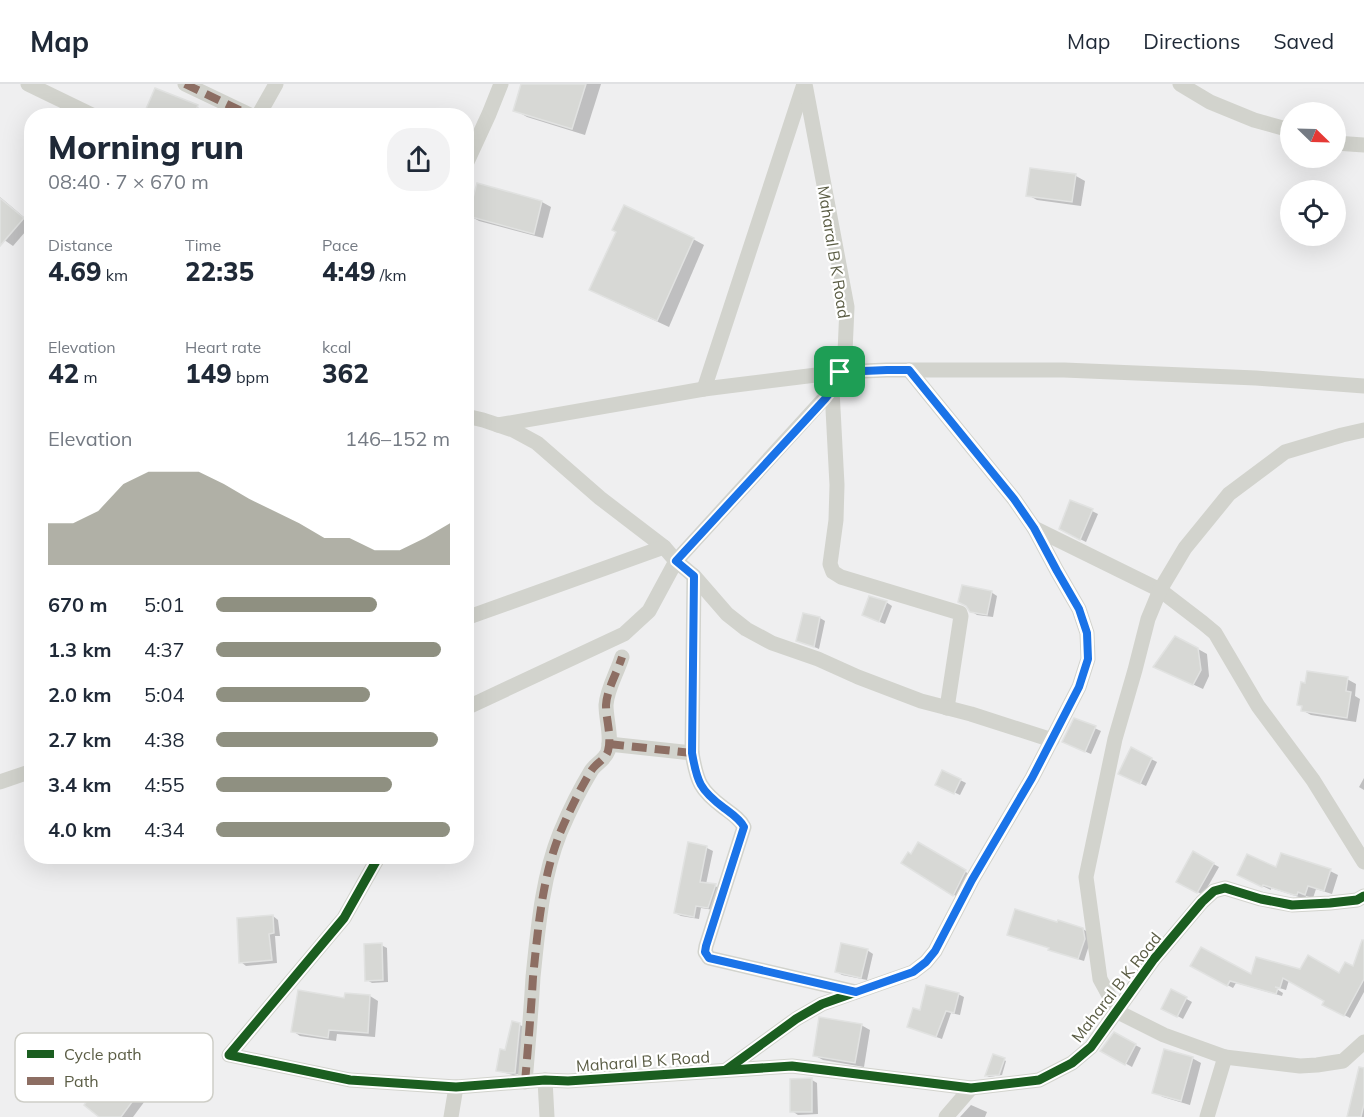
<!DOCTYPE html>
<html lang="en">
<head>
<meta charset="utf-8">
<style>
	:root { --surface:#fff; --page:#f2f2f3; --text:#1f2937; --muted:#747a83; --line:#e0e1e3; --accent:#8f9081 }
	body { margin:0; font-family:Mulish,sans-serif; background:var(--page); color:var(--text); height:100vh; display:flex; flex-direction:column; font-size:22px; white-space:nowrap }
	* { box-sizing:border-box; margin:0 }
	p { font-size:20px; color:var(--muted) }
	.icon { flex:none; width:33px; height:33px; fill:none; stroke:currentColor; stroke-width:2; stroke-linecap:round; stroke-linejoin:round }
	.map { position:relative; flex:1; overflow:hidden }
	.side { position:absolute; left:24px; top:24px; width:450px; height:756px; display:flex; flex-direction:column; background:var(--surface); border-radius:24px; box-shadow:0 6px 24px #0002 }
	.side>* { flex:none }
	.needle { width:39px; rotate:113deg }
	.buttons { position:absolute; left:1280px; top:18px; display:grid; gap:12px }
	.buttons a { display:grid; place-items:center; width:66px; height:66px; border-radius:50%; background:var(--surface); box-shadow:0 6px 24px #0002; font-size:30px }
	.pin { position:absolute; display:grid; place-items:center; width:51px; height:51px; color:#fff; margin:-26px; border-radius:12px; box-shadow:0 3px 9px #0006 }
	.round { display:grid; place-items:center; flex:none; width:63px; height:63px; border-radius:24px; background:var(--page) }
	.headline { display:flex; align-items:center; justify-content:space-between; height:102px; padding:0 24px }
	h1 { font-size:33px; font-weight:800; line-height:45px }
	.metrics { display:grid; grid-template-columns:repeat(3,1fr); gap:9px; height:102px; padding:6px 24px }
	.metrics div { display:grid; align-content:center }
	.metrics b { font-size:26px; font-weight:800 }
	.metrics small { font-size:16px; font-weight:400 }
	.metrics p { font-size:16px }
	.chart { height:168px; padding:12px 24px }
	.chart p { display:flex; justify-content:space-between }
	.chart svg { width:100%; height:108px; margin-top:6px; fill:var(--accent); opacity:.7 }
	ul { padding:0 24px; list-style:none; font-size:20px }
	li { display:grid; grid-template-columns:96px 72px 1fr; align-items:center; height:45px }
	li i { height:15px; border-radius:8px; background:var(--accent) }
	header { display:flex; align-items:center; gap:36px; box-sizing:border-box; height:84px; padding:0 30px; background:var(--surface); border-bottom:2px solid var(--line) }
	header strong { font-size:28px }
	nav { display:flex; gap:33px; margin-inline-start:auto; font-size:21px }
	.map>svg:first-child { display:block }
	.shadow { fill:#0003 }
	.building { fill:#d7d8d5; stroke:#e1e2e1; stroke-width:1.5 }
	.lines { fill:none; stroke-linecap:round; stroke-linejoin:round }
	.minor { stroke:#d2d3cd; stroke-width:15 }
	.quiet { stroke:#8d6e63; stroke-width:8; stroke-dasharray:15 8; stroke-linecap:butt }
	.cycleway-casing { stroke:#fff; stroke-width:13 }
	.cycleway { stroke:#1b5e20; stroke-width:9 }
	.route-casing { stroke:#fff; stroke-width:12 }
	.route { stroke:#1a73e8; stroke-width:8 }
	.labels { text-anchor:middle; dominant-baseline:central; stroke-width:4.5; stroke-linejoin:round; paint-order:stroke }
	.street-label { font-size:16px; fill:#5b5d45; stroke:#fff }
	.key { fill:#fff; stroke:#cecec7; stroke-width:1.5 }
	.key-label { font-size:16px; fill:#5b5d45 }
</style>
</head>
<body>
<header>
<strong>Map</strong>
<nav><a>Map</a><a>Directions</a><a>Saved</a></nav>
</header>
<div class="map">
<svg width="1364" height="1033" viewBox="0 0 1364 1033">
	<rect width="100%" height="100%" fill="#efeff0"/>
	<g class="shadow">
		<path d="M523,0H601L585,51L527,33L515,26Z"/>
		<path d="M155,6L197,23L203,26L201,32H145Z"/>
		<path d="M1032,85L1076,92L1085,97L1081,122L1037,116L1028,111Z"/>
		<path d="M478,101L542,118L551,123L543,154L479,137L470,132Z"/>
		<path d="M0,113L32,140L13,162L0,153Z"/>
		<path d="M618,148L693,155L704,161L669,243L602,212Z"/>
		<path d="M1092,427L1098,430L1086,458L1066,448Z"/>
		<path d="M991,508L997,512L993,533L977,531L971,527Z"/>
		<path d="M886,518L892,522L885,540L869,534Z"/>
		<path d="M804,531L820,534L825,537L819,565L798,556Z"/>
		<path d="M1198,565L1207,570L1209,592L1203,605L1164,587Z"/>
		<path d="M1347,595L1356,600L1355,612L1360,615L1356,638L1311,631L1302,626L1303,623L1299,621Z"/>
		<path d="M1075,635L1101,647L1091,670L1070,661Z"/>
		<path d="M1131,665L1157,678L1146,702L1125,692Z"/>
		<path d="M1364,694V706L1359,703Z"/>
		<path d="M960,696L966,699L960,711L943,703Z"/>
		<path d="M689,760L707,764L713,767L706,800L715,802L721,805L714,826L701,824L699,835L681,832L675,829Z"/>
		<path d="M918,761L971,791L959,814L903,779L912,772Z"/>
		<path d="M1193,769L1219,783L1203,811L1178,797Z"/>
		<path d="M1330,787L1338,791L1332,810L1316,805L1313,814L1306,812L1305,815L1271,804V806L1247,795Z"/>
		<path d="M273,832L278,836L280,852H275L277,879L246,882L241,878Z"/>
		<path d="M1083,845L1089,849L1090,858L1084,877L1056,868L1050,864Z"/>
		<path d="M1364,855V908L1350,934L1324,920L1326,917L1289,896L1286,906L1276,903L1275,904L1283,909L1282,912L1236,899L1233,904L1192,882L1252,892L1301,887L1340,891L1354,884Z"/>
		<path d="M381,861L387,864L388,898L372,899L367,896Z"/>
		<path d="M867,866L873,870L867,896L842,891L837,888Z"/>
		<path d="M1172,907L1192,918L1183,935L1163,924Z"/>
		<path d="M958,910L964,913L960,931L951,929L942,955L914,945L921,928Z"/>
		<path d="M346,911L370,912L378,917L375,953L337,950L336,957L300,952L293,947L346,916Z"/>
		<path d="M520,941L524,943L519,990L513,991L502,988L497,986Z"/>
		<path d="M861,941L870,946L864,983L823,976L814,971Z"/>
		<path d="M1114,950L1141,964L1132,983L1103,967Z"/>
		<path d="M122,972L159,998L133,1033H102Z"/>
		<path d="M1192,974L1201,979L1190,1021L1163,1013L1154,1008Z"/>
		<path d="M1004,976L1006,977L1002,991L989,993L987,992Z"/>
		<path d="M812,996L817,999L818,1030L798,1031L792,1027Z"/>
		<path d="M1364,1003V1033H1352Z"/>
		<path d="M971,1021L987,1028L985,1033H960Z"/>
	</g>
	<g class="building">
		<path d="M521,0H586L572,45L513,27Z"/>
		<path d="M155,4L198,21L194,32H143Z"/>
		<path d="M1030,84L1076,90L1072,118L1026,112Z"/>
		<path d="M477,99L542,117L534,150L468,132Z"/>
		<path d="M0,114L24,134L0,162Z"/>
		<path d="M624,121L694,154L657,237L589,206L616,148L612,146Z"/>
		<path d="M1070,416L1093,425L1080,456L1059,445Z"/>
		<path d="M962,501L992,507L987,531L970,528L966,522L958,518Z"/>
		<path d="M869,512L887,517L879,538L862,531Z"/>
		<path d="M803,529L820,533L814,563L796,557Z"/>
		<path d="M1175,552L1198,564L1201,586L1193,601L1153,583Z"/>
		<path d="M1307,587L1348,593L1346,607L1351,608L1347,634L1301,627L1302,622L1297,621L1301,598L1305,599Z"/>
		<path d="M1074,634L1096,642L1085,668L1062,658Z"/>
		<path d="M1131,663L1152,674L1140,700L1118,690Z"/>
		<path d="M942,686L961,695L954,710L935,701Z"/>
		<path d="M688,758L707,762L700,798L716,800L708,824L696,822L694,833L674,829Z"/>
		<path d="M918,758L966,786L953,812L901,779L908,768L911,770Z"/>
		<path d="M1193,767L1214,779L1197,809L1176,798Z"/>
		<path d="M1281,769L1331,785L1324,807L1308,802L1305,811L1298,808L1297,811H1294L1263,801L1262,803L1237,791L1247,770L1276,783Z"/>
		<path d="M1015,825L1057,838L1058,836L1083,844L1085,855L1078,875L1048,866L1049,864L1007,851Z"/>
		<path d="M273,831L274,849L269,850L272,876L239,879L237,834Z"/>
		<path d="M1362,856L1364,857V895L1344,932L1322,921L1324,917L1283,894L1280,904L1275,903L1278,904L1276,910L1230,897L1227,902L1190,882L1201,863L1251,890L1256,873L1300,885L1308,871L1339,889L1345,878L1353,882Z"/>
		<path d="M382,859L383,896L365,897L364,860Z"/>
		<path d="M841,859L868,865L861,894L835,888Z"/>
		<path d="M926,901L959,909L954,929L946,927L936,953L907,943L913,924L920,926Z"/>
		<path d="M1171,905L1187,913L1177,933L1161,925Z"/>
		<path d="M298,906L344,914L345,909L370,911L368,949L329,946L328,954L291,948Z"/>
		<path d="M819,933L862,940L855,979L813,972Z"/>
		<path d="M512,937L520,939L515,989H508L496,987L500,965L505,966Z"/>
		<path d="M1114,948L1136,960L1125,981L1100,967Z"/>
		<path d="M1164,965L1193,973L1181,1017L1152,1009Z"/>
		<path d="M121,970L151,992L121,1033H99L84,1021Z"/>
		<path d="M993,970L1005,974L999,991L985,992Z"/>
		<path d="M1359,983L1364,984V1020L1361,1033H1347Z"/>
		<path d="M812,994V1028H790V995Z"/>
	</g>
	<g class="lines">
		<g class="minor">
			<path d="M28,0L94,32"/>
			<path d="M185,0L252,32"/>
			<path d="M1180,0L1210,18L1254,36L1290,46"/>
			<path d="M258,32L276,0"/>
			<path d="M1335,59L1364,61"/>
			<path d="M466,80L489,30L501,0"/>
			<path d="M704,305L804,0"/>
			<path d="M832,306L837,401L836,436L830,480L833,488L841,493L960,529L961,532L947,624"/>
			<path d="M466,332L483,336L513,346L537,359L600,414L664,463L676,477L694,492L727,530L746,545L772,559L818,575L858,593L921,617L971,630L1052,656"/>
			<path d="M498,341L704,305L840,288L887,286H1064L1256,294L1364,302"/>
			<path d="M1034,444L1160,506L1203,539L1215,549L1258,622L1313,696L1364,778"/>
			<path d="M694,492L692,669C697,698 700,706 724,724C732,730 740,735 744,743L706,862L705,868L709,874L856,908"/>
			<path d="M466,534L664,463"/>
			<path d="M466,624L624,550L649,527L676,477L832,306L840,288L845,268L847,223L805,0"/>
			<path d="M609,660L692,669"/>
			<path d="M0,698L32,687"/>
			<path d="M379,772L344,834L229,971L350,996L456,1003L545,996L568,997L792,982L971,1004L1039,996L1072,979L1091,963L1154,875L1202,818L1214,807L1225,804L1261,815L1292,821L1330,819L1357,816L1364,812"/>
			<path d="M1225,973L1300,982L1317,981L1343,977L1364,958"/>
			<path d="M726,986L796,935L822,920L913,888L926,878L935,867L972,796L1032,694L1079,603L1088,575L1087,549L1079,525L1057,487L1034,444L1014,415L909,286"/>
			<path d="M545,996L547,1033"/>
			<path d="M525,998C528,963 531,928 533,893C538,845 542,794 560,749C568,730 580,705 591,687C596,679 605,676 608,667C612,652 606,636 606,621C607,605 617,589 622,573"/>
			<path d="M451,1033L456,1003"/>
			<path d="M946,1033L971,1004"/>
			<path d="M1207,1033L1225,973L1164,951L1118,928L1100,895L1086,793L1115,655L1135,586L1148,535L1160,506L1185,464L1229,410L1285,368L1342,351L1364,346"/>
		</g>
		<g class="quiet">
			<path d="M185,0L252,32"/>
			<path d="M694,492L692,669C697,698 700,706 724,724C732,730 740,735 744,743L706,862"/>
			<path d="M609,660L692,669"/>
			<path d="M525,998C528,963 531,928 533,893C538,845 542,794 560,749C568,730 580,705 591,687C596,679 605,676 608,667C612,652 606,636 606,621C607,605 617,589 622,573"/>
		</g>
		<g class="cycleway-casing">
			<g id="cycleway">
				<path d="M379,772L344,834L229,971L350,996L456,1003L545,996L568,997L792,982L971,1004L1039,996L1072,979L1091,963L1154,875L1202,818L1214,807L1225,804L1261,815L1292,821L1330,819L1357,816L1364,812"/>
				<path d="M726,986L796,935L822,920L913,888L926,878L935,867L972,796L1032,694L1079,603L1088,575L1087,549L1079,525L1057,487L1034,444L1014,415L909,286"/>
			</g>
		</g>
		<use href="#cycleway" class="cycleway"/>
	</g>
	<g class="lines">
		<g class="route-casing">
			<path id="route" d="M887,286H909L1014,415L1034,444L1057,487L1079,525L1087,549L1088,575L1079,603L1032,694L972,796L935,867L926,878L913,888L856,908L709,874L705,868L706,862L744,743C740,735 732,730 724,724C700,706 697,698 692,669L694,492L676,477L825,315L832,306L840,288Z"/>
		</g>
		<use href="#route" class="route"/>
	</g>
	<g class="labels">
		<g class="street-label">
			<text transform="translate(834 168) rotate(81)">Maharal B K Road</text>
			<text transform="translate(1116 903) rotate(-52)">Maharal B K Road</text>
			<text transform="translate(643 977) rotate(-4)">Maharal B K Road</text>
		</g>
	</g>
	<rect x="15" y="949" width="198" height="69" rx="9" class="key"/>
	<rect x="27" y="966" width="27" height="8" fill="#1b5e20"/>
	<rect x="27" y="993" width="27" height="8" fill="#8d6e63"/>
	<g class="key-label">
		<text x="64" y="976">Cycle path</text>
		<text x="64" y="1003">Path</text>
	</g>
</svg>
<div class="buttons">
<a><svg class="needle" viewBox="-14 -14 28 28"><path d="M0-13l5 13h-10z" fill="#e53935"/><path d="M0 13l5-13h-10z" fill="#747a83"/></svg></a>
<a><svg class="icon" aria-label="locate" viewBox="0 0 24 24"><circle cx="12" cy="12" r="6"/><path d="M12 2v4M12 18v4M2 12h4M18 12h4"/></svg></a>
</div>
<div class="pin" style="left:840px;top:288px;background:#1e9e55"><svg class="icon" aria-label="arrive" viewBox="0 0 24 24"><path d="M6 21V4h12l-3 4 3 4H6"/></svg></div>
<section class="side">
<div class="headline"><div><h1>Morning run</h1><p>08:40 · 7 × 670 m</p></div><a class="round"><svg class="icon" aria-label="share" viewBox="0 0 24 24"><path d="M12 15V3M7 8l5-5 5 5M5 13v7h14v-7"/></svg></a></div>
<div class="metrics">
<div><p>Distance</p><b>4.69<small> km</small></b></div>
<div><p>Time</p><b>22:35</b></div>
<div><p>Pace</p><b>4:49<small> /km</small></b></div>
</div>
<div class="metrics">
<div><p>Elevation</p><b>42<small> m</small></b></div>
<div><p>Heart rate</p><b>149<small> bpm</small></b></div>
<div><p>kcal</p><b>362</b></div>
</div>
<div class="chart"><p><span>Elevation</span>146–152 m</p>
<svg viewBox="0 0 160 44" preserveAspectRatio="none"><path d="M0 44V27L10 27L20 22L30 11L40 6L50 6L60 6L70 11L80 17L90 22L100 27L110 33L120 33L130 38L140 38L150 33L160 27V44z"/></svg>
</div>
<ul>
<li><b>670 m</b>5:01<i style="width:69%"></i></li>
<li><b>1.3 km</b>4:37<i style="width:96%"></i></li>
<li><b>2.0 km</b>5:04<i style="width:66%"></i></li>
<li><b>2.7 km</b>4:38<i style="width:95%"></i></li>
<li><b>3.4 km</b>4:55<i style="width:75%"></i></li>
<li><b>4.0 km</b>4:34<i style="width:100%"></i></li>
</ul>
</section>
</div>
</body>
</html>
